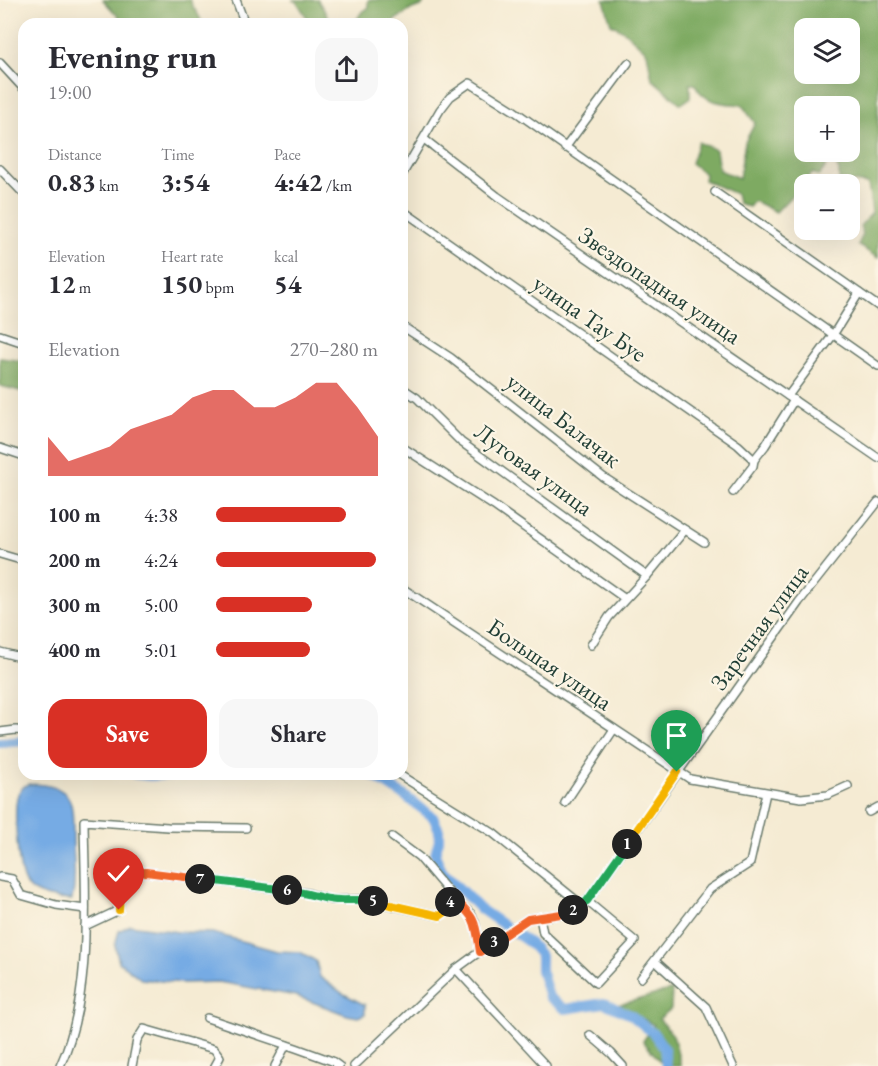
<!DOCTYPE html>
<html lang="en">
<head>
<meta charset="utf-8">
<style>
	:root { --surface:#fff; --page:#f7f7f7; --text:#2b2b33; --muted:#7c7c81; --accent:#d93025 }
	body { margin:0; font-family:"EB Garamond",serif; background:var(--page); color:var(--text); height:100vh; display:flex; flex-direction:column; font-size:22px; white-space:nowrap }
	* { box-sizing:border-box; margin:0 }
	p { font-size:20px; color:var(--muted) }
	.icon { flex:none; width:33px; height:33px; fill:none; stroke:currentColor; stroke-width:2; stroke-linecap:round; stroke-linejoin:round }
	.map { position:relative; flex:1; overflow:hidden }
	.details { position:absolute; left:18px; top:18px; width:390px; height:762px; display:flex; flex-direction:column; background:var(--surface); border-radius:18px; box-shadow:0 6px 24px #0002 }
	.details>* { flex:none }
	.fabs { position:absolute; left:794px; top:18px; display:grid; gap:12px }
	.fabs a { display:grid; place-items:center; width:66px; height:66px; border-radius:12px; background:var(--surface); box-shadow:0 6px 24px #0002; font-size:30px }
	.pin { position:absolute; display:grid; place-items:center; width:51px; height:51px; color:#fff; margin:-62px -26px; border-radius:50% 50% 50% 0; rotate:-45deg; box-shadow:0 0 6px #0007 }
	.pin .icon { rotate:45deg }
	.km { position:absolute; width:30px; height:30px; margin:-15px; border-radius:50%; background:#222; color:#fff; font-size:16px; line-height:30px; text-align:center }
	.round { display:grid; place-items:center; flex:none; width:63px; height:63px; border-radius:18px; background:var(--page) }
	.summary { display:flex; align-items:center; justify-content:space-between; height:102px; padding:0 30px }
	h1 { font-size:33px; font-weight:700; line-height:45px }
	.figures { display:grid; grid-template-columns:repeat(3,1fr); gap:9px; height:102px; padding:6px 30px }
	.figures div { display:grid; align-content:center }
	.figures b { font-size:26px; font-weight:700 }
	.figures small { font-size:16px; font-weight:400 }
	.figures p { font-size:16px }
	.chart { height:168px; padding:12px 30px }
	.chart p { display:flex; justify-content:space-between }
	.chart svg { width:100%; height:108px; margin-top:6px; fill:var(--accent); opacity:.7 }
	.button { display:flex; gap:12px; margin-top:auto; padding:12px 30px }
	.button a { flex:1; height:69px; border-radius:18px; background:var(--accent); color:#fff; font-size:24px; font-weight:700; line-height:69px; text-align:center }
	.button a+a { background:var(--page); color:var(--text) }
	ul { padding:0 30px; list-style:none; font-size:20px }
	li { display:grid; grid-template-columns:96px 72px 1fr; align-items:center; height:45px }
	li i { height:15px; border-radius:8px; background:var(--accent) }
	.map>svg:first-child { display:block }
	.forest { fill:#7eaa62; stroke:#4e744b; stroke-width:1.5; fill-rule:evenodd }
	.water { fill:#76abe4; stroke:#4a748c; stroke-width:1.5 }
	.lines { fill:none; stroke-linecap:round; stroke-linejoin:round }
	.river { stroke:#76abe4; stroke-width:10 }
	.street-casing { stroke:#6a7a6c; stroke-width:10 }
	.street { stroke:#fff; stroke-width:7 }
	.split-1-casing { stroke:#fff; stroke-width:12 }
	.split-2-casing { stroke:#fff; stroke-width:12 }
	.split-3-casing { stroke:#fff; stroke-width:12 }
	.split-4-casing { stroke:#fff; stroke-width:12 }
	.split-5-casing { stroke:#fff; stroke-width:12 }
	.split-6-casing { stroke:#fff; stroke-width:12 }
	.split-7-casing { stroke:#fff; stroke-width:12 }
	.split-8-casing { stroke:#fff; stroke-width:12 }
	.split-9-casing { stroke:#fff; stroke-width:12 }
	.split-1 { stroke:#f5b400; stroke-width:8 }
	.split-2 { stroke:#22a559; stroke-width:8 }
	.split-3 { stroke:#f0652b; stroke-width:8 }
	.split-4 { stroke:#f0652b; stroke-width:8 }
	.split-5 { stroke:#f5b400; stroke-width:8 }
	.split-6 { stroke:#22a559; stroke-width:8 }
	.split-7 { stroke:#22a559; stroke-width:8 }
	.split-8 { stroke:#f0652b; stroke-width:8 }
	.split-9 { stroke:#f5b400; stroke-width:8 }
	.labels { text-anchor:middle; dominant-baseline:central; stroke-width:4.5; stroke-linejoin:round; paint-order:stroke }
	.street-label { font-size:24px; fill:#1f3d34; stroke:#fcf5e5 }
</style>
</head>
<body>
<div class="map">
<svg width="878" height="1066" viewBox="0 0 878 1066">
	<rect width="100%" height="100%" fill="#fcf5e5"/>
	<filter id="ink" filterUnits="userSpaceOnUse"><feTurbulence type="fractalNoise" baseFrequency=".0167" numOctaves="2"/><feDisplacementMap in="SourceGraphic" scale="12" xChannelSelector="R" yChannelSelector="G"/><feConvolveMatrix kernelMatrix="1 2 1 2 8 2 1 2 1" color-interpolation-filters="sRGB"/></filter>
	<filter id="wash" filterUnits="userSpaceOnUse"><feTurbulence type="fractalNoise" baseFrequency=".008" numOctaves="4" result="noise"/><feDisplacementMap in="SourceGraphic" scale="24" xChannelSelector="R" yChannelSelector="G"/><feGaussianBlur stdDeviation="1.35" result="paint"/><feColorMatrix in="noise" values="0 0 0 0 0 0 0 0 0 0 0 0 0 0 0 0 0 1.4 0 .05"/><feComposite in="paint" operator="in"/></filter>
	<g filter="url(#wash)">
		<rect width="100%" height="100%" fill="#f5ebd3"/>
		<g class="forest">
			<path d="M103,0H190C193,10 200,14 202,24H125Z"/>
			<path d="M292,0H318C322,8 329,16 330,24H311L297,2Z"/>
			<path d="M368,0H426L422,6L412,9L389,24H354L361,13L368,8Z"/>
			<path d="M604,0H878V258L858,245L863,234L860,226L872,213L868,184L839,180V170L832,158L819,176L813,173L776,212L754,201L749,207L738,203L736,194L704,180L705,174L691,163L698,142L716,150L719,170L739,178L745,142L755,123L742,105C723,103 704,104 695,84H690V98L681,104L652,79L647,52L624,31L611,24ZM849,28V74H804V28ZM849,106V152H804V106Z"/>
			<path d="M0,358L24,361V392L0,386Z"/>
			<path d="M672,990L671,1009L659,1019L673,1035L681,1066H664L643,1041L654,1025L618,1005Z"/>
		</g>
		<g class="water">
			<path d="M28,784C79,784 72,805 73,845C74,864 76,881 72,900C59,900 36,896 27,886C17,875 14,814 17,798C18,792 22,787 28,784Z"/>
			<path d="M130,925L178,932L213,933L277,951L300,952L316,961L320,977L342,993L365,1005V1014L358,1017L347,1015L296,996L219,982L182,983L141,979L119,962L115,945L119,931Z"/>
		</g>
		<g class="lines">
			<g class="river">
				<path d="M0,743L24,741"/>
				<path d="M134,774L150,776L196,774"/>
				<path d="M370,774L405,796L433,817L439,830V840L435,854L442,871L479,908L531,944L541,956V970L549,997L565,1009L604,1003L631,1015L654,1034L664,1048L666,1066"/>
			</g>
		</g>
	</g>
	<g filter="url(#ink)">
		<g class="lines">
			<g class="street-casing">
				<g id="street">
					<path d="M236,0L245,24"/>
					<path d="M0,63L24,89"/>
					<path d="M424,139L497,196L878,458"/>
					<path d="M565,148L628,63"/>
					<path d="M0,169L24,194"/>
					<path d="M402,175L440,110L450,97L470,83L513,110L878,366"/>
					<path d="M715,192L878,306"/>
					<path d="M402,210L738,445L754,460"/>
					<path d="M402,326L451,358L603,477L704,542"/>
					<path d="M0,335L24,343"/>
					<path d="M402,388L417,398L461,442L647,576"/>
					<path d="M788,396L833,335L859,293"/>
					<path d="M402,447L494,506L624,598"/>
					<path d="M0,448L24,456"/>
					<path d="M733,492L753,466L754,460L765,446L794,400"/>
					<path d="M0,554L24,561"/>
					<path d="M402,588L690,779L801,798L828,795L848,786"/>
					<path d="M591,645L609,617L647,576L685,530"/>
					<path d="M0,652L24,658"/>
					<path d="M0,732L16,730L24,731"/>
					<path d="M398,774L493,833L582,905"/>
					<path d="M565,803L614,729"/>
					<path d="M869,812L878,807"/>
					<path d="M392,837L419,857L453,897L471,914L475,922L480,952"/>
					<path d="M0,877L12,879L21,895L56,905L85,909"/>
					<path d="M540,917L543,933L596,983L635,941L587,901"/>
					<path d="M85,926L119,910L122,873L146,872L308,893L331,900L362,899L440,916L447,911L453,897"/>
					<path d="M655,961L706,1007L733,1066"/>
					<path d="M456,969L546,1066"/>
					<path d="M641,978L710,889L750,863L766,793"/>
					<path d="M207,1018L296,1048L332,1061L339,1066"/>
					<path d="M590,1035L611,1053L623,1066"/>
					<path d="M60,1066C93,995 85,898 84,821L168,827L246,828"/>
					<path d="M132,1066L137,1040L144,1029L214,1049L220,1057L215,1066"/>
					<path d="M275,1066L286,1045"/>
					<path d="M354,1066L456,969L486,947L528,919L568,913L587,901L799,602L878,502"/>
				</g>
			</g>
			<use href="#street" class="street"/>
		</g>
	</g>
	<g class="lines" filter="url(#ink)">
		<g class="split-1-casing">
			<path id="split-1" d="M627,844L677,772"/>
		</g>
		<g class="split-2-casing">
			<path id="split-2" d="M573,910L587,901L627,844"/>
		</g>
		<g class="split-3-casing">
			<path id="split-3" d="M494,942L528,919L568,913L573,910"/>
		</g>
		<g class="split-4-casing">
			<path id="split-4" d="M450,902L453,897C477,920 475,920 480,952L494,942"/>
		</g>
		<g class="split-5-casing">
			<path id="split-5" d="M373,901L440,916L447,911L450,902"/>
		</g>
		<g class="split-6-casing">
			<path id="split-6" d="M287,890C302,892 315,896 329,899C344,902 358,898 373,901"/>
		</g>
		<g class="split-7-casing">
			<path id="split-7" d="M200,879L287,890"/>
		</g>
		<g class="split-8-casing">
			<path id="split-8" d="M121,881L122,873L146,872L200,879"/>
		</g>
		<g class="split-9-casing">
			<path id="split-9" d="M119,910L121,881"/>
		</g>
		<use href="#split-1" class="split-1"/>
		<use href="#split-2" class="split-2"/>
		<use href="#split-3" class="split-3"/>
		<use href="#split-4" class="split-4"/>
		<use href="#split-5" class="split-5"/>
		<use href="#split-6" class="split-6"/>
		<use href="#split-7" class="split-7"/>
		<use href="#split-8" class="split-8"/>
		<use href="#split-9" class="split-9"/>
	</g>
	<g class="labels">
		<g class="street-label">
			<text transform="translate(660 285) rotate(34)">Звездопадная улица</text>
			<text transform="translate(590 318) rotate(35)">улица Тау Буе</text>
			<text transform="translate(564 420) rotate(38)">улица Балачак</text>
			<text transform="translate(534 469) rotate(36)">Луговая улица</text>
			<text transform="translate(759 627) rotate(-54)">Заречная улица</text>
			<text transform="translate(550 664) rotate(34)">Большая улица</text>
		</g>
	</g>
</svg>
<div class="fabs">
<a><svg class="icon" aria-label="layers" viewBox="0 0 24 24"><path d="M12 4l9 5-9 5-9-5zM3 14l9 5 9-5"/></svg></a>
<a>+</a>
<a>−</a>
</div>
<div class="pin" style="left:677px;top:772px;background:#1e9e55"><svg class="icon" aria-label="arrive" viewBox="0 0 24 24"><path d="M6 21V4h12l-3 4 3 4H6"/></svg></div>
<div class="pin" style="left:119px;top:910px;background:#d93025"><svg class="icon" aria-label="check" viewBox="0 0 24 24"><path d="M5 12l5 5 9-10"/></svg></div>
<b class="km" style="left:627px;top:844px">1</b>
<b class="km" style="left:573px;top:910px">2</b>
<b class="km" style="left:494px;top:942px">3</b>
<b class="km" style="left:450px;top:902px">4</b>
<b class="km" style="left:373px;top:901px">5</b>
<b class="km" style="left:287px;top:890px">6</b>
<b class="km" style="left:200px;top:879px">7</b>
<section class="details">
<div class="summary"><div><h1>Evening run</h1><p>19:00</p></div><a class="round"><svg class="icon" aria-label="share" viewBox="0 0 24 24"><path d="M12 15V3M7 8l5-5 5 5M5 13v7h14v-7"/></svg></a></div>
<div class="figures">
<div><p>Distance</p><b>0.83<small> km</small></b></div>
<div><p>Time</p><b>3:54</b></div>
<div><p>Pace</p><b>4:42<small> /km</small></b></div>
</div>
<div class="figures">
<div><p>Elevation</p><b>12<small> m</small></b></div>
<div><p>Heart rate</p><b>150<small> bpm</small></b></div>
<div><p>kcal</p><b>54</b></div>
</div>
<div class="chart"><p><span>Elevation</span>270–280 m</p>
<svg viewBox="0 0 160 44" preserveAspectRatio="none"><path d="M0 44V28L10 38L20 35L30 32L40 25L50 22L60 19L70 12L80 9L90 9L100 16L110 16L120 12L130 6L140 6L150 16L160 28V44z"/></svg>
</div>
<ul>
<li><b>100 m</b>4:38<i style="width:80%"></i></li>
<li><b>200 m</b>4:24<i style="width:99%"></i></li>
<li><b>300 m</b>5:00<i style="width:59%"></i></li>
<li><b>400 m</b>5:01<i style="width:58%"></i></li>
</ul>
<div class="button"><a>Save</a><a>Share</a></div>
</section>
</div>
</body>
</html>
